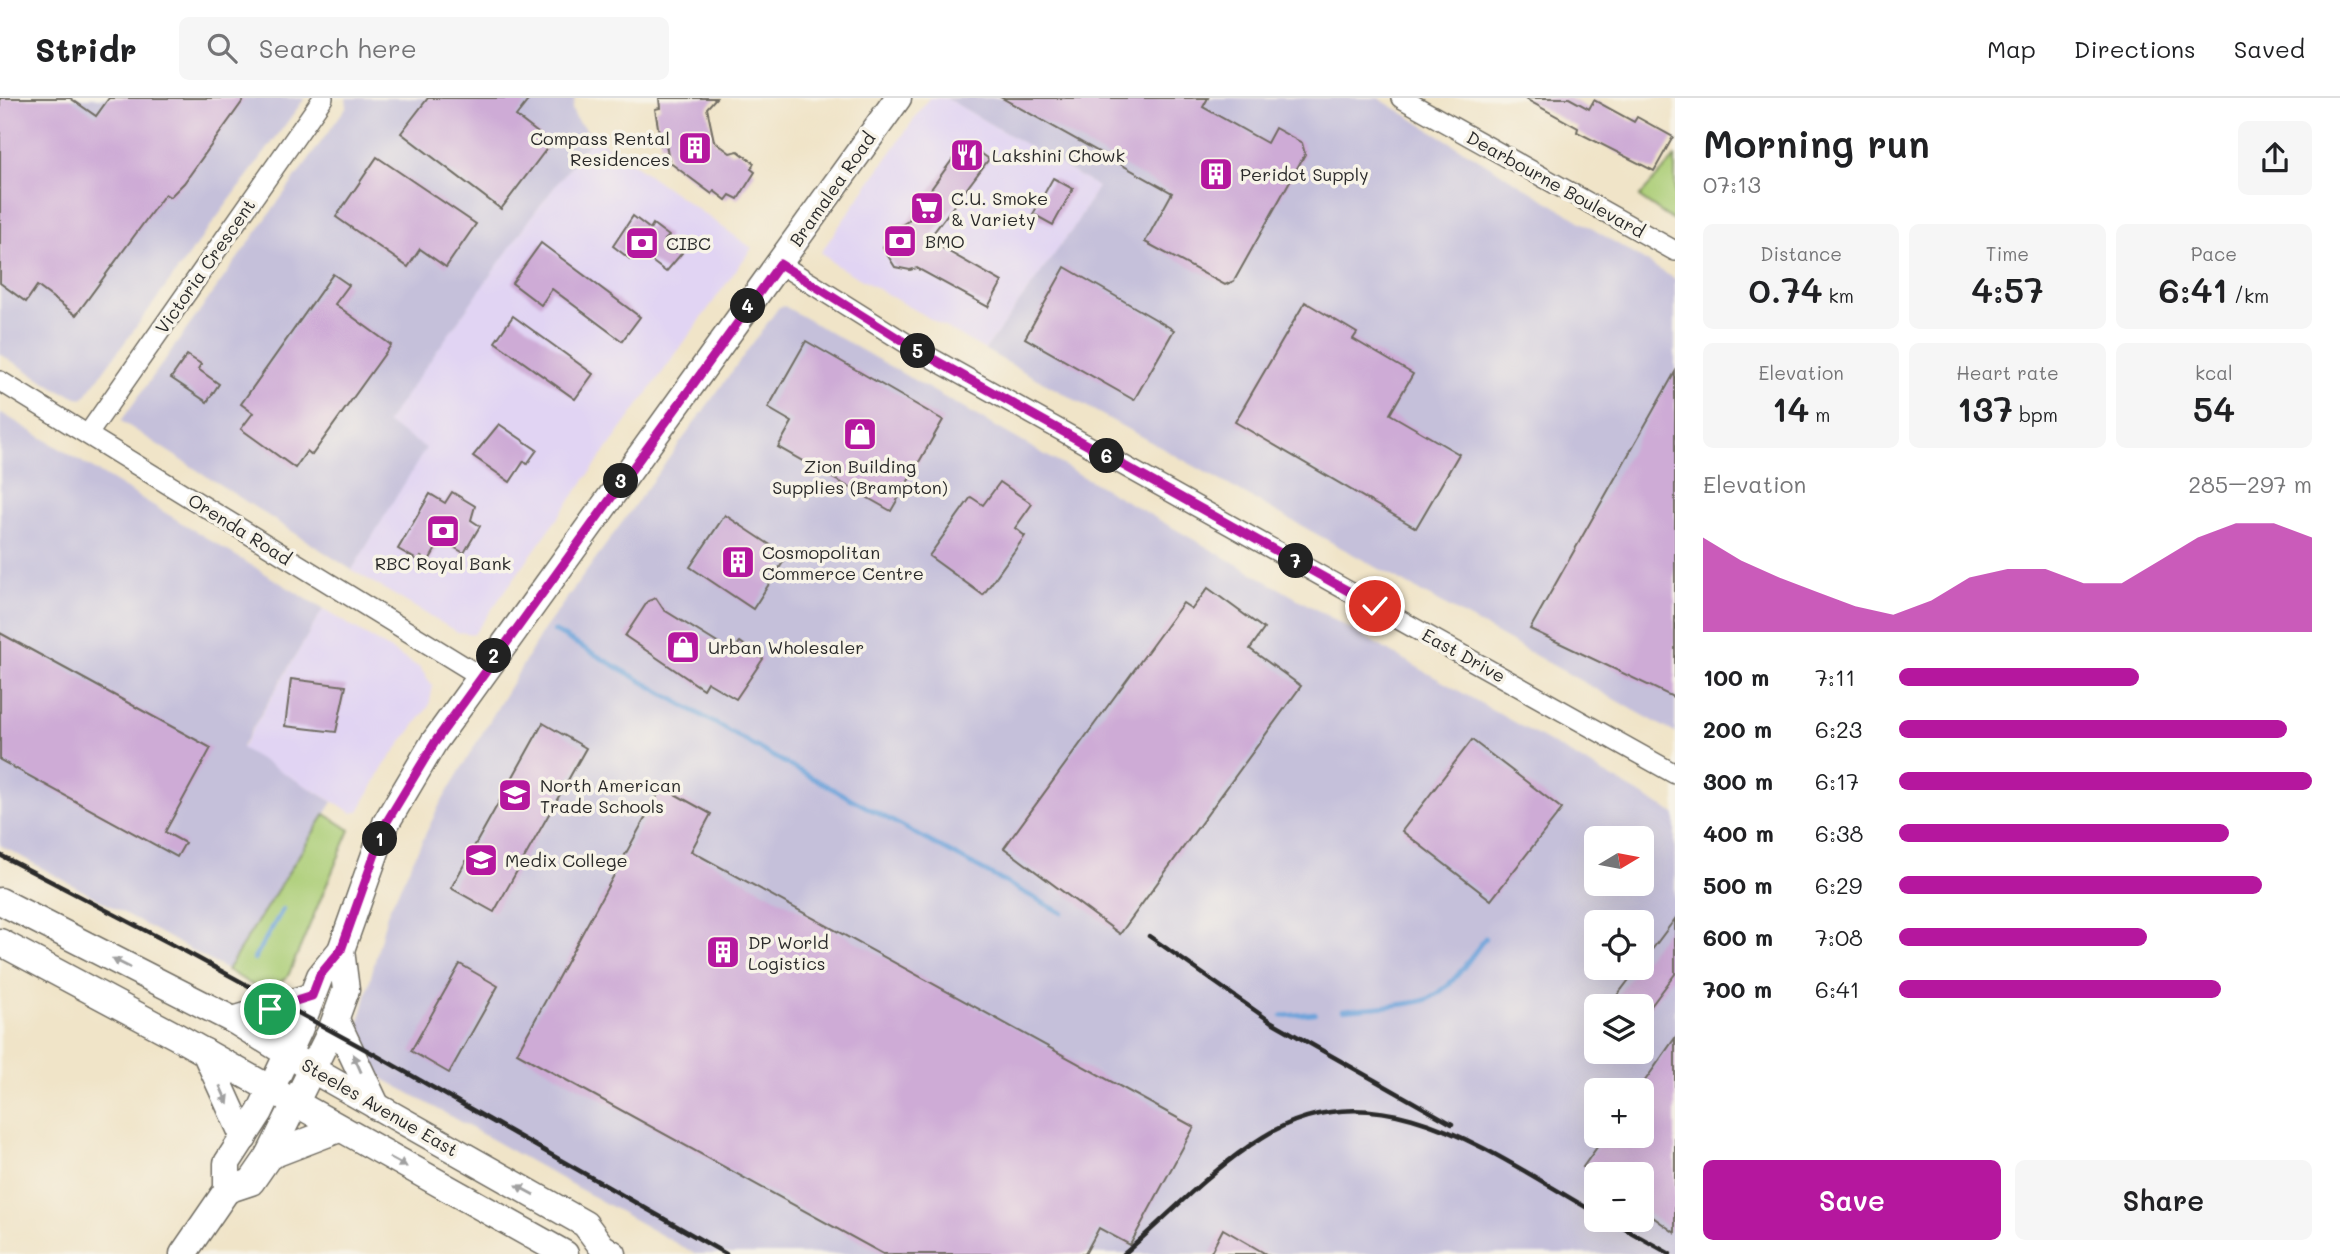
<!DOCTYPE html>
<html lang="en">
<head>
<meta charset="utf-8">
<style>
	:root { --surface:#fff; --page:#f6f6f6; --text:#202124; --muted:#757577; --line:#e0e0e0; --accent:#b5179e }
	body { margin:0; font-family:Mali,sans-serif; background:var(--page); color:var(--text); height:100vh; display:flex; flex-direction:column; font-size:26px; white-space:nowrap }
	* { box-sizing:border-box; margin:0 }
	p { font-size:23px; color:var(--muted) }
	.icon { flex:none; width:38px; height:38px; fill:none; stroke:currentColor; stroke-width:2; stroke-linecap:round; stroke-linejoin:round }
	.map { position:relative; flex:1; overflow:hidden }
	.sheet { display:flex; flex-direction:column; background:var(--surface); width:665px }
	.sheet>* { flex:none }
	.needle { width:46px; rotate:80deg }
	.buttons { position:absolute; left:1584px; top:728px; display:grid; gap:14px }
	.buttons a { display:grid; place-items:center; width:70px; height:70px; border-radius:10px; background:var(--surface); box-shadow:0 7px 28px #0002; font-size:35px }
	.pin { position:absolute; display:grid; place-items:center; width:60px; height:60px; color:#fff; margin:-30px; border:4px solid #fff; border-radius:50%; box-shadow:0 2px 7px #0007 }
	.km { position:absolute; width:35px; height:35px; margin:-18px; border-radius:50%; background:#222; color:#fff; font-size:19px; line-height:35px; text-align:center }
	.round { display:grid; place-items:center; flex:none; width:74px; height:74px; border-radius:10px; background:var(--page) }
	.headline { display:flex; align-items:center; justify-content:space-between; height:119px; padding:0 28px }
	h1 { font-size:38px; font-weight:600; line-height:52px }
	.stats { display:grid; grid-template-columns:repeat(3,1fr); gap:10px; height:119px; padding:7px 28px }
	.stats div { display:grid; align-content:center; border-radius:10px; background:var(--page); text-align:center }
	.stats b { font-size:35px; font-weight:600 }
	.stats small { font-size:19px; font-weight:400 }
	.stats p { font-size:19px }
	.chart { height:196px; padding:14px 28px }
	.chart p { display:flex; justify-content:space-between }
	.chart svg { width:100%; height:126px; margin-top:7px; fill:var(--accent); opacity:.7 }
	.action { display:flex; gap:14px; margin-top:auto; padding:14px 28px }
	.action a { flex:1; height:80px; border-radius:10px; background:var(--accent); color:#fff; font-size:28px; font-weight:600; line-height:80px; text-align:center }
	.action a+a { background:var(--page); color:var(--text) }
	ul { padding:0 28px; list-style:none; font-size:23px }
	li { display:grid; grid-template-columns:112px 84px 1fr; align-items:center; height:52px }
	li i { height:18px; border-radius:9px; background:var(--accent) }
	header { display:flex; align-items:center; gap:42px; box-sizing:border-box; height:98px; padding:0 35px; background:var(--surface); border-bottom:2px solid var(--line) }
	header strong { font-size:33px }
	nav { display:flex; gap:38px; margin-inline-start:auto; font-size:24px }
	.search { width:490px; height:63px; background:var(--page); display:flex; align-items:center; gap:18px; box-sizing:border-box; padding:0 24px; border-radius:10px; color:var(--muted); font-size:26px }
	main { display:flex; flex:1; min-height:0 }
	.map>svg:first-child { display:block }
	.built { fill:#e1d4f3 }
	.industrial { fill:#c5c0da; fill-rule:evenodd }
	.green { fill:#acce77; stroke:#6c7c51; stroke-width:2 }
	.lines { fill:none; stroke-linecap:round; stroke-linejoin:round }
	.stream { stroke:#6ca3da; stroke-width:4.5 }
	.building { fill:#ceabd6 }
	.minor-casing { stroke:#706c62; stroke-width:22 }
	.major-casing { stroke:#706c62; stroke-width:29 }
	.minor { stroke:#fff; stroke-width:19 }
	.major { stroke:#fff; stroke-width:26 }
	.rail { stroke:#2b2b2b; stroke-width:4.5 }
	.oneway { fill:#a0a0a0 }
	.route-casing { stroke:#fff; stroke-width:14 }
	.route { stroke:#b5179e; stroke-width:9 }
	.labels { text-anchor:middle; dominant-baseline:central; stroke-width:7; stroke-linejoin:round; paint-order:stroke }
	.poi-label { font-size:18px; fill:#2b2b2b; stroke:#f7f3e8; text-anchor:start }
	.street-label { font-size:18px; fill:#2b2b2b; stroke:#f7f3e8 }
</style>
</head>
<body>
<header>
<strong>Stridr</strong>
<div class="search"><svg class="icon" aria-label="search" viewBox="0 0 24 24"><circle cx="10" cy="10" r="6"/><path d="M15 15l6 6"/></svg>Search here</div>
<nav><a>Map</a><a>Directions</a><a>Saved</a></nav>
</header>
<main>
<div class="map">
<svg width="1675" height="1156" viewBox="0 0 1675 1156">
	<rect width="100%" height="100%" fill="#f7f3e8"/>
	<filter id="ink" filterUnits="userSpaceOnUse"><feTurbulence type="fractalNoise" baseFrequency=".0143" numOctaves="2"/><feDisplacementMap in="SourceGraphic" scale="14" xChannelSelector="R" yChannelSelector="G"/><feConvolveMatrix kernelMatrix="1 2 1 2 8 2 1 2 1" color-interpolation-filters="sRGB"/></filter>
	<filter id="wash" filterUnits="userSpaceOnUse"><feTurbulence type="fractalNoise" baseFrequency=".00686" numOctaves="4" result="noise"/><feDisplacementMap in="SourceGraphic" scale="28" xChannelSelector="R" yChannelSelector="G"/><feGaussianBlur stdDeviation="1.57" result="paint"/><feColorMatrix in="noise" values="0 0 0 0 0 0 0 0 0 0 0 0 0 0 0 0 0 1.4 0 .05"/><feComposite in="paint" operator="in"/></filter>
	<g filter="url(#wash)">
		<rect width="100%" height="100%" fill="#f0e4c8"/>
		<g class="built">
			<path d="M929,0H946L1098,89L1072,132L985,252L834,166L821,154Z"/>
			<path d="M594,38L752,150L474,536L457,534L352,472L425,350L385,326L535,114Z"/>
			<path d="M323,511L420,570L433,588L429,608L384,668L359,713L353,715L241,651Z"/>
		</g>
		<g class="industrial">
			<path d="M0,0H305L83,301L59,292L0,256Z"/>
			<path d="M346,0H575L572,12L578,24L594,38L535,114L386,325L426,350L352,472L121,323L347,8Z"/>
			<path d="M946,0H1378L1675,181V635L985,252L1072,132L1098,89Z"/>
			<path d="M784,208L1675,716V1156H695L384,981L371,967L359,925L387,816L439,708L543,533L779,209ZM1596,740H1642V786H1596ZM1596,824H1642V870H1596ZM1596,908H1642V954H1596ZM1596,992H1642V1038H1596ZM1596,1076H1642V1122H1596Z"/>
			<path d="M0,314L323,511L241,650L333,704L227,872L0,747Z"/>
		</g>
		<g class="green">
			<path d="M1675,59V124L1639,99Z"/>
			<path d="M325,716L350,732L288,878L266,895L227,872Z"/>
		</g>
		<g class="lines">
			<g class="stream">
				<path d="M554,533L774,659L1062,815"/>
				<path d="M254,861L283,811"/>
				<path d="M1343,912C1369,909 1400,909 1425,902C1451,893 1469,861 1485,840"/>
				<path d="M1282,918L1315,915"/>
			</g>
		</g>
		<g id="blocks">
			<g class="building">
				<path d="M0,0H70L96,18L109,0H245L184,85L170,99L165,96L76,217L37,188L26,204L0,185Z"/>
				<path d="M428,0H530L516,18L551,45L501,111L401,35Z"/>
				<path d="M659,0H716L707,10L714,43L730,55L738,53L754,65L751,71L755,74L738,101L730,97L726,102L714,93L712,96L669,64L666,46L661,47L655,11L660,10Z"/>
				<path d="M1002,0H1208L1203,9L1267,45L1275,30L1302,45L1305,56L1234,183L1225,187L1145,144L1172,95Z"/>
				<path d="M1524,0H1569L1589,11L1594,2L1634,24L1637,19L1673,39L1654,73L1577,34L1578,30Z"/>
				<path d="M965,44L989,61L928,142L1002,184L988,209L917,170L910,172L895,169L883,150L888,136L908,123Z"/>
				<path d="M377,59L476,126L446,169L420,151L408,169L336,119Z"/>
				<path d="M1053,80L1073,91L1053,127L1033,116Z"/>
				<path d="M633,118L650,131L653,126L669,138L665,142L682,155L666,174L637,152L630,161L613,148Z"/>
				<path d="M541,145L640,219L622,243L552,191L541,207L512,185Z"/>
				<path d="M1065,169L1174,232L1134,302L1025,240Z"/>
				<path d="M333,176L349,187L335,206L391,247L312,357L307,353L295,370L241,331L253,315L241,306Z"/>
				<path d="M1305,204L1357,235L1353,241L1413,276L1390,316L1459,356L1416,430L1235,324Z"/>
				<path d="M513,218L593,276L575,301L495,244Z"/>
				<path d="M806,243L943,322L891,413L778,349L792,324L768,310Z"/>
				<path d="M187,257L201,266L198,271L219,286L207,304L171,280Z"/>
				<path d="M1675,274V600L1530,531Z"/>
				<path d="M499,326L537,352L527,366L524,363L510,384L473,358Z"/>
				<path d="M1000,384L1032,406L1015,430L1025,438L983,497L929,458L971,399L983,407Z"/>
				<path d="M452,394L475,408L471,422L480,428L464,455L441,442L428,464L421,459L419,463L398,451L430,396L445,405Z"/>
				<path d="M725,417L787,458L753,511L690,469Z"/>
				<path d="M1208,490L1264,531L1250,551L1301,588L1120,836L1004,750L1183,505L1192,511Z"/>
				<path d="M656,500L664,512L732,554L740,544L763,561L736,601L707,584L703,591L625,538L648,503Z"/>
				<path d="M0,535L211,650L165,734L185,745L177,759L0,662Z"/>
				<path d="M291,581L346,588L336,634L285,628Z"/>
				<path d="M543,625L586,650L494,814L451,790Z"/>
				<path d="M1472,642L1562,711L1491,802L1402,733Z"/>
				<path d="M662,689L711,716L691,753L1194,1029L1130,1147L1099,1130L1085,1156H883L517,955Z"/>
				<path d="M1675,821V876L1642,920V908H1609L1638,870H1642V865Z"/>
				<path d="M460,866L498,888L449,975L411,953Z"/>
				<path d="M1675,940V1135L1642,1111V1076H1593L1583,1069L1605,1038H1642V987Z"/>
				<path d="M1223,1131L1266,1156H1210Z"/>
			</g>
		</g>
	</g>
	<g filter="url(#ink)">
		<use href="#blocks" fill-opacity="0" stroke="#706c62" stroke-width="2"/>
		<g class="lines">
			<g class="minor-casing">
				<g id="minor">
					<path d="M1401,0L1675,153"/>
					<path d="M780,166L917,252L1675,676"/>
					<path d="M0,283L480,578"/>
					<path d="M88,336L323,0"/>
				</g>
			</g>
			<g class="major-casing">
				<g id="major">
					<path d="M0,803L233,922L327,980L585,1126L602,1149L613,1156"/>
					<path d="M0,844L176,938L565,1156"/>
					<path d="M233,922L312,898"/>
					<path d="M336,922L377,1009"/>
					<path d="M205,954L244,1040"/>
					<path d="M269,1058L339,1031"/>
					<path d="M227,1092L251,1084L269,1058L331,933L346,892L341,852"/>
					<path d="M183,1156L227,1092V1065L260,1014L299,932L320,878L341,852L386,725L434,644L898,0"/>
				</g>
			</g>
			<use href="#minor" class="minor"/>
			<use href="#major" class="major"/>
			<g class="rail">
				<path d="M0,757L181,851L372,955L726,1156"/>
				<path d="M1149,838L1270,923L1452,1026"/>
				<path d="M1609,1122L1670,1156"/>
				<path d="M1124,1156C1169,1117 1212,1070 1263,1039C1379,966 1496,1059 1596,1115"/>
			</g>
		</g>
		<defs><path id="oneway-solid" d="M-6-.8H1V-3.2L6.5 0L1 3.2V.8H-6Z" transform="scale(1.75)"/></defs>
		<g class="oneway">
			<use href="#oneway-solid" transform="translate(121 865) rotate(-153)"/>
			<use href="#oneway-solid" transform="translate(357 965) rotate(-114)"/>
			<use href="#oneway-solid" transform="translate(224 997) rotate(66)"/>
			<use href="#oneway-solid" transform="translate(398 1064) rotate(29)"/>
			<use href="#oneway-solid" transform="translate(525 1092) rotate(-151)"/>
		</g>
	</g>
	<g class="lines" filter="url(#ink)">
		<g class="route-casing">
			<path id="route" d="M270,911L312,898L320,877L341,852L386,725L435,644L780,166L917,252L1375,508"/>
		</g>
		<use href="#route" class="route"/>
	</g>
	<defs>
		<g id="building-square" transform="scale(1.75)"><rect x="-9" y="-9" width="18" height="18" rx="4" fill="#b5179e" stroke="#f7f3e8"/><path d="M-4-6H4V6H1V3H-1V6H-4ZM-2.5-4.3h1.7v1.8h-1.7ZM.8-4.3h1.7v1.8H.8ZM-2.5-1h1.7V.8h-1.7ZM.8-1h1.7V.8H.8Z" fill="#fff"/></g>
		<g id="restaurant-square" transform="scale(1.75)"><rect x="-9" y="-9" width="18" height="18" rx="4" fill="#b5179e" stroke="#f7f3e8"/><path d="M-5-6h1v4h1v-4h1v4h1v-4h1v5L-1.5 .5V6h-2V.5L-5-1ZM5-6V6H3V1.5H1.5Q1.5-4 5-6Z" fill="#fff"/></g>
		<g id="supermarket-square" transform="scale(1.75)"><rect x="-9" y="-9" width="18" height="18" rx="4" fill="#b5179e" stroke="#f7f3e8"/><path d="M-6-5.5h2.5l.6 2H6L4.5 2H-2.5L-4.4-4H-6ZM-1.5 3.2a1.3 1.3 0 1 0 .1 0ZM3 3.2a1.3 1.3 0 1 0 .1 0Z" fill="#fff"/></g>
		<g id="bank-square" transform="scale(1.75)"><rect x="-9" y="-9" width="18" height="18" rx="4" fill="#b5179e" stroke="#f7f3e8"/><path d="M-6-4H6V4H-6ZM0-2.3a2.3 2.3 0 1 0 0 4.6a2.3 2.3 0 1 0 0-4.6Z" fill="#fff"/></g>
		<g id="shop-square" transform="scale(1.75)"><rect x="-9" y="-9" width="18" height="18" rx="4" fill="#b5179e" stroke="#f7f3e8"/><path d="M-5-2.5h2.3a2.7 3.5 0 0 1 5.4 0H5L5.5 6h-11ZM-1.5-2.5h3a1.5 2.3 0 0 0-3 0Z" fill="#fff"/></g>
		<g id="university-square" transform="scale(1.75)"><rect x="-9" y="-9" width="18" height="18" rx="4" fill="#b5179e" stroke="#f7f3e8"/><path d="M0-5L7-2L0 1L-7-2ZM-4 1L0 2.5L4 1V4Q0 6-4 4Z" fill="#fff"/></g>
	</defs>
	<g fill-rule="evenodd">
		<use href="#building-square" x="695" y="50"/>
		<use href="#restaurant-square" x="967" y="57"/>
		<use href="#building-square" x="1216" y="76"/>
		<use href="#supermarket-square" x="927" y="110"/>
		<use href="#bank-square" x="900" y="143"/>
		<use href="#bank-square" x="642" y="145"/>
		<use href="#shop-square" x="860" y="336"/>
		<use href="#bank-square" x="443" y="433"/>
		<use href="#building-square" x="738" y="464"/>
		<use href="#shop-square" x="683" y="549"/>
		<use href="#university-square" x="515" y="697"/>
		<use href="#university-square" x="481" y="762"/>
		<use href="#building-square" x="723" y="854"/>
	</g>
	<g class="labels">
		<g class="poi-label">
			<text x="670" y="40" text-anchor="end">Compass Rental<tspan x="670" dy="21">Residences</tspan></text>
			<text x="992" y="57">Lakshini Chowk</text>
			<text x="1240" y="76">Peridot Supply</text>
			<text x="951" y="100">C.U. Smoke<tspan x="951" dy="21">&amp; Variety</tspan></text>
			<text x="925" y="143">BMO</text>
			<text x="666" y="145">CIBC</text>
			<text x="860" y="368" text-anchor="middle">Zion Building<tspan x="860" dy="21">Supplies (Brampton)</tspan></text>
			<text x="762" y="454">Cosmopolitan<tspan x="762" dy="21">Commerce Centre</tspan></text>
			<text x="443" y="465" text-anchor="middle">RBC Royal Bank</text>
			<text x="708" y="549">Urban Wholesaler</text>
			<text x="540" y="687">North American<tspan x="540" dy="21">Trade Schools</tspan></text>
			<text x="505" y="762">Medix College</text>
			<text x="748" y="844">DP World<tspan x="748" dy="21">Logistics</tspan></text>
		</g>
		<g class="street-label">
			<text transform="translate(1556 86) rotate(29)">Dearbourne Boulevard</text>
			<text transform="translate(832 91) rotate(-55)">Bramalea Road</text>
			<text transform="translate(205 168) rotate(-55)">Victoria Crescent</text>
			<text transform="translate(240 431) rotate(32)">Orenda Road</text>
			<text transform="translate(1464 557) rotate(29)">East Drive</text>
			<text transform="translate(380 1009) rotate(30)">Steeles Avenue East</text>
		</g>
	</g>
</svg>
<div class="buttons">
<a><svg class="needle" viewBox="-14 -14 28 28"><path d="M0-13l5 13h-10z" fill="#e53935"/><path d="M0 13l5-13h-10z" fill="#757577"/></svg></a>
<a><svg class="icon" aria-label="locate" viewBox="0 0 24 24"><circle cx="12" cy="12" r="6"/><path d="M12 2v4M12 18v4M2 12h4M18 12h4"/></svg></a>
<a><svg class="icon" aria-label="layers" viewBox="0 0 24 24"><path d="M12 4l9 5-9 5-9-5zM3 14l9 5 9-5"/></svg></a>
<a>+</a>
<a>−</a>
</div>
<div class="pin" style="left:270px;top:911px;background:#1e9e55"><svg class="icon" aria-label="arrive" viewBox="0 0 24 24"><path d="M6 21V4h12l-3 4 3 4H6"/></svg></div>
<div class="pin" style="left:1375px;top:508px;background:#d93025"><svg class="icon" aria-label="check" viewBox="0 0 24 24"><path d="M5 12l5 5 9-10"/></svg></div>
<b class="km" style="left:380px;top:741px">1</b>
<b class="km" style="left:494px;top:558px">2</b>
<b class="km" style="left:621px;top:383px">3</b>
<b class="km" style="left:748px;top:208px">4</b>
<b class="km" style="left:918px;top:253px">5</b>
<b class="km" style="left:1107px;top:358px">6</b>
<b class="km" style="left:1296px;top:463px">7</b>
</div>
<section class="sheet">
<div class="headline"><div><h1>Morning run</h1><p>07:13</p></div><a class="round"><svg class="icon" aria-label="share" viewBox="0 0 24 24"><path d="M12 15V3M7 8l5-5 5 5M5 13v7h14v-7"/></svg></a></div>
<div class="stats">
<div><p>Distance</p><b>0.74<small> km</small></b></div>
<div><p>Time</p><b>4:57</b></div>
<div><p>Pace</p><b>6:41<small> /km</small></b></div>
</div>
<div class="stats">
<div><p>Elevation</p><b>14<small> m</small></b></div>
<div><p>Heart rate</p><b>137<small> bpm</small></b></div>
<div><p>kcal</p><b>54</b></div>
</div>
<div class="chart"><p><span>Elevation</span>285–297 m</p>
<svg viewBox="0 0 160 44" preserveAspectRatio="none"><path d="M0 44V11L10 19L20 25L30 30L40 35L50 38L60 33L70 25L80 22L90 22L100 27L110 27L120 19L130 11L140 6L150 6L160 11V44z"/></svg>
</div>
<ul>
<li><b>100 m</b>7:11<i style="width:58%"></i></li>
<li><b>200 m</b>6:23<i style="width:94%"></i></li>
<li><b>300 m</b>6:17<i style="width:100%"></i></li>
<li><b>400 m</b>6:38<i style="width:80%"></i></li>
<li><b>500 m</b>6:29<i style="width:88%"></i></li>
<li><b>600 m</b>7:08<i style="width:60%"></i></li>
<li><b>700 m</b>6:41<i style="width:78%"></i></li>
</ul>
<div class="action"><a>Save</a><a>Share</a></div>
</section>
</main>
</body>
</html>
